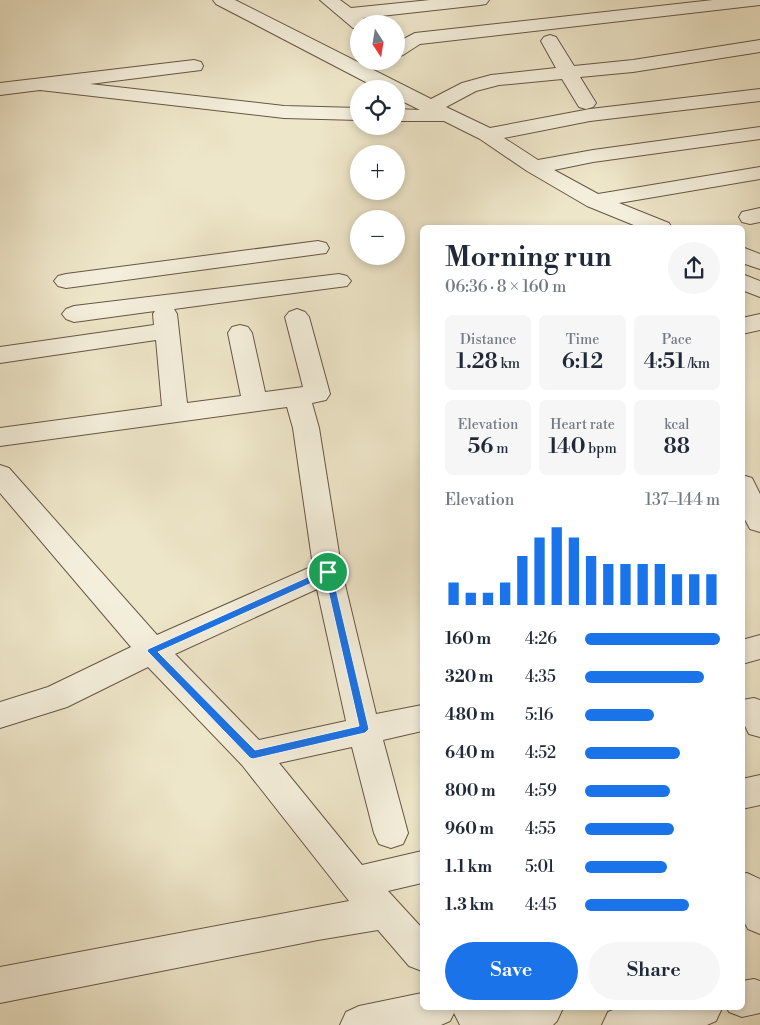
<!DOCTYPE html>
<html lang="en">
<head>
<meta charset="utf-8">
<style>
	:root { --surface:#fff; --page:#f6f6f7; --text:#1f2937; --muted:#747a83; --accent:#1a73e8 }
	body { margin:0; font-family:"Libre Bodoni",serif; background:var(--page); color:var(--text); height:100vh; display:flex; flex-direction:column; font-size:19px; white-space:nowrap }
	* { box-sizing:border-box; margin:0 }
	p { font-size:16px; color:var(--muted) }
	.icon { flex:none; width:28px; height:28px; fill:none; stroke:currentColor; stroke-width:2; stroke-linecap:round; stroke-linejoin:round }
	.map { position:relative; flex:1; overflow:hidden }
	.side { position:absolute; left:420px; top:225px; width:325px; height:785px; display:flex; flex-direction:column; background:var(--surface); border-radius:8px; box-shadow:0 2px 8px #0003 }
	.side>* { flex:none }
	.needle { width:32px; rotate:168deg }
	.buttons { position:absolute; left:350px; top:15px; display:grid; gap:10px }
	.buttons a { display:grid; place-items:center; width:55px; height:55px; border-radius:50%; background:var(--surface); box-shadow:0 2px 8px #0003; font-size:25px }
	.pin { position:absolute; display:grid; place-items:center; width:42px; height:42px; color:#fff; margin:-21px; border:2px solid #fff; border-radius:50%; box-shadow:0 1px 5px #0007 }
	.round { display:grid; place-items:center; flex:none; width:52px; height:52px; border-radius:26px; background:var(--page) }
	.summary { display:flex; align-items:center; justify-content:space-between; height:85px; padding:0 25px }
	h1 { font-size:28px; font-weight:600; line-height:38px }
	.stats { display:grid; grid-template-columns:repeat(3,1fr); gap:8px; height:85px; padding:5px 25px }
	.stats div { display:grid; align-content:center; border-radius:8px; background:var(--page); text-align:center }
	.stats b { font-size:21px; font-weight:600 }
	.stats small { font-size:14px; font-weight:400 }
	.stats p { font-size:14px }
	.chart { height:140px; padding:10px 25px }
	.chart p { display:flex; justify-content:space-between }
	.chart svg { width:100%; height:90px; margin-top:5px; stroke:var(--accent); stroke-width:6 }
	.button { display:flex; gap:10px; margin-top:auto; padding:10px 25px }
	.button a { flex:1; height:58px; border-radius:30px; background:var(--accent); color:#fff; font-size:20px; font-weight:600; line-height:58px; text-align:center }
	.button a+a { background:var(--page); color:var(--text) }
	ul { padding:0 25px; list-style:none; font-size:16px }
	li { display:grid; grid-template-columns:80px 60px 1fr; align-items:center; height:38px }
	li i { height:12px; border-radius:6px; background:var(--accent) }
	.map>svg:first-child { display:block }
	.lines { fill:none; stroke-linecap:round; stroke-linejoin:round }
	.minor-casing { stroke:#675646; stroke-width:2 }
	.minor { fill:#f4efdc; fill-rule:evenodd }
	.route { fill:#1a73e8; stroke:#fff; fill-rule:evenodd }
</style>
</head>
<body>
<div class="map">
<svg width="760" height="1025" viewBox="0 0 760 1025">
	<rect width="100%" height="100%" fill="#eee6c9"/>
	<filter id="stains"><feTurbulence type="fractalNoise" baseFrequency=".004" numOctaves="4"/><feColorMatrix values="0 0 0 0 .2 0 0 0 0 .09 0 0 0 0 .02 0 0 0 .5 -.17"/></filter>
	<radialGradient id="worn" r=".72"><stop offset=".6" stop-color="#630" stop-opacity="0"/><stop offset="1" stop-color="#630" stop-opacity=".3"/></radialGradient>
	<g class="lines">
		<g class="minor-casing">
			<g id="minor">
				<path d="M213,0H235L431,99L462,83L491,75L556,68L541,41L544,37L550,35L556,37L574,66L633,60L760,40V52L633,72L580,77L596,103L593,107L586,109L579,107L562,79L499,85L476,91L446,107L490,128L590,109L760,89V101L590,121L504,138L538,160L593,150L760,127V139L593,162L554,170L598,194L760,167V179L619,203L669,223L672,228H641L587,206L527,171L480,139L444,121H396V109L420,110L396,98V89H379L216,4Z"/>
				<path d="M320,0H340L351,8L430,0H489L486,4L480,5L363,18L368,24H359V29L353,28Z"/>
				<path d="M713,0H760V5L420,44L403,55L396,57V43L415,33Z"/>
				<path d="M194,60L201,62L203,66L201,70L90,84L284,106L359,108V120L284,118L40,90L0,95V83Z"/>
				<path d="M760,208V222L750,224L742,222L739,217L742,212Z"/>
				<path d="M318,241L326,243L329,248L326,253L66,288L58,286L54,281L58,276L66,274Z"/>
				<path d="M742,247L760,254V269L742,263Z"/>
				<path d="M339,274L347,276L351,281L347,286L174,309L177,314L187,403L241,396L228,333L232,327L240,325L248,327L252,333L265,392L303,387L285,317L289,312L297,309L305,312L309,317L330,394L326,400L312,403L319,428L342,572L376,714L422,705V731L383,740L408,833L403,844L391,848L379,844L374,833L352,747L279,763L362,865L422,851V883L388,891L422,928V971L409,966L378,930L318,940L0,1003V967L349,901L242,765L148,667L67,707L0,728V702L48,687L131,647L0,493V465L9,468L157,635L313,566L293,428L287,407L0,446V428L162,406L156,340L0,363V347L154,325L153,314L155,311L74,322L66,319L62,314L66,309L74,306ZM317,589L346,721L259,740L175,654Z"/>
				<path d="M742,274L760,281V297L742,290Z"/>
				<path d="M760,314V330L742,334V318Z"/>
				<path d="M742,475L752,478L760,494V532L750,529L742,514Z"/>
				<path d="M760,635V659L742,664V640Z"/>
				<path d="M754,698L760,700V737L749,734L745,726H742V700Z"/>
				<path d="M760,775V805L742,809V779Z"/>
				<path d="M747,873L760,879V934L748,929L742,918V874Z"/>
				<path d="M754,979L760,981V1013L742,1017L729,1012L727,1008H742V981Z"/>
				<path d="M422,993V1008H563L557,1021L553,1025H460L454,1013L450,1021L441,1025H340L346,1012L359,1006Z"/>
				<path d="M618,1008H722L716,1021L707,1025H602L608,1012Z"/>
			</g>
		</g>
		<use href="#minor" class="minor"/>
	</g>
	<path class="route" d="M328,568L332,572L369,729L365,733L253,759L250,758L147,651L148,649ZM325,577L359,726L255,750L158,652Z"/>
	<rect width="100%" height="100%" filter="url(#stains)"/>
	<rect width="100%" height="100%" fill="url(#worn)"/>
</svg>
<div class="buttons">
<a><svg class="needle" viewBox="-14 -14 28 28"><path d="M0-13l5 13h-10z" fill="#e53935"/><path d="M0 13l5-13h-10z" fill="#747a83"/></svg></a>
<a><svg class="icon" aria-label="locate" viewBox="0 0 24 24"><circle cx="12" cy="12" r="6"/><path d="M12 2v4M12 18v4M2 12h4M18 12h4"/></svg></a>
<a>+</a>
<a>−</a>
</div>
<div class="pin" style="left:328px;top:572px;background:#1e9e55"><svg class="icon" aria-label="arrive" viewBox="0 0 24 24"><path d="M6 21V4h12l-3 4 3 4H6"/></svg></div>
<section class="side">
<div class="summary"><div><h1>Morning run</h1><p>06:36 · 8 × 160 m</p></div><a class="round"><svg class="icon" aria-label="share" viewBox="0 0 24 24"><path d="M12 15V3M7 8l5-5 5 5M5 13v7h14v-7"/></svg></a></div>
<div class="stats">
<div><p>Distance</p><b>1.28<small> km</small></b></div>
<div><p>Time</p><b>6:12</b></div>
<div><p>Pace</p><b>4:51<small> /km</small></b></div>
</div>
<div class="stats">
<div><p>Elevation</p><b>56<small> m</small></b></div>
<div><p>Heart rate</p><b>140<small> bpm</small></b></div>
<div><p>kcal</p><b>88</b></div>
</div>
<div class="chart"><p><span>Elevation</span>137–144 m</p>
<svg viewBox="0 0 160 44" preserveAspectRatio="none"><path d="M5 44V33M15 44V38M25 44V38M35 44V33M45 44V20M55 44V11M65 44V6M75 44V11M85 44V20M95 44V24M105 44V24M115 44V24M125 44V24M135 44V29M145 44V29M155 44V29"/></svg>
</div>
<ul>
<li><b>160 m</b>4:26<i style="width:100%"></i></li>
<li><b>320 m</b>4:35<i style="width:88%"></i></li>
<li><b>480 m</b>5:16<i style="width:51%"></i></li>
<li><b>640 m</b>4:52<i style="width:70%"></i></li>
<li><b>800 m</b>4:59<i style="width:63%"></i></li>
<li><b>960 m</b>4:55<i style="width:66%"></i></li>
<li><b>1.1 km</b>5:01<i style="width:61%"></i></li>
<li><b>1.3 km</b>4:45<i style="width:77%"></i></li>
</ul>
<div class="button"><a>Save</a><a>Share</a></div>
</section>
</div>
</body>
</html>
